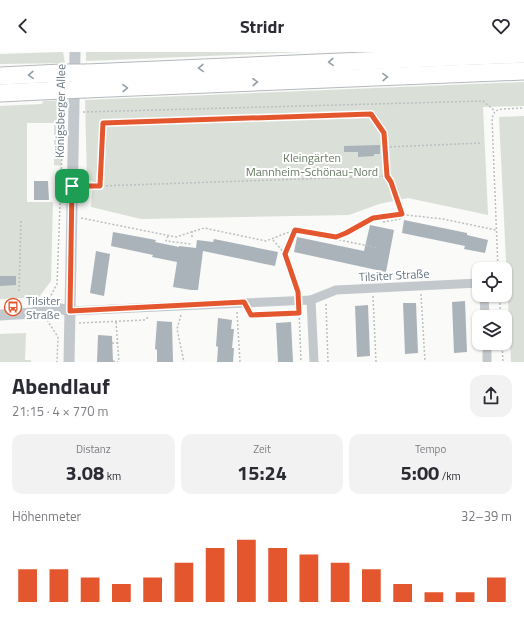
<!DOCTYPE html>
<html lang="de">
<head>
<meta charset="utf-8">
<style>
	:root { --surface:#fff; --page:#f2f2f3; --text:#2b2b33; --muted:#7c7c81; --accent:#e4572e }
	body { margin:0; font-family:"Titillium Web",sans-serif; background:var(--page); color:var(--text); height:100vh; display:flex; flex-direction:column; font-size:15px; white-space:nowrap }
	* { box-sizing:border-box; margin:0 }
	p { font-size:13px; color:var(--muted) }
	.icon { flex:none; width:22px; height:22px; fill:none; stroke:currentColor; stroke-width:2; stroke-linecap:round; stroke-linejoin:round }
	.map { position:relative; height:310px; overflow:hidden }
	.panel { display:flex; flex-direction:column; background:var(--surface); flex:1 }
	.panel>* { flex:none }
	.buttons { position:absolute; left:472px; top:210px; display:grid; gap:8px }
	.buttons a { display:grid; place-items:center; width:40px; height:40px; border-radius:8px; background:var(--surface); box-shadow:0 1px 3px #0004; font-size:20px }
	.pin { position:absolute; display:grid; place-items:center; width:34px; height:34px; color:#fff; margin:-17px; border-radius:8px; box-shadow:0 2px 6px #0006 }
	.round { display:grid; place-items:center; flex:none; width:42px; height:42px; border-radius:12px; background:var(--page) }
	.overview { display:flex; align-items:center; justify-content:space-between; height:68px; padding:0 12px }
	h1 { font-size:22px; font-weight:700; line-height:30px }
	.figures { display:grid; grid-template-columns:repeat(3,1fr); gap:6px; height:68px; padding:4px 12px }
	.figures div { display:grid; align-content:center; border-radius:10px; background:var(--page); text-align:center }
	.figures b { font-size:20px; font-weight:700 }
	.figures small { font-size:11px; font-weight:400 }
	.figures p { font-size:11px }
	.chart { height:112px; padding:8px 12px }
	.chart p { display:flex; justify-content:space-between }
	.chart svg { width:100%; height:72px; margin-top:4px; stroke:var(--accent); stroke-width:6 }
	header { display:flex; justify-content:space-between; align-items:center; height:52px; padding:0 12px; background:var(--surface); font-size:18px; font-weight:700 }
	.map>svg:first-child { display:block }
	.green { fill:#dadfd7 }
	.building { fill:#aab3b9 }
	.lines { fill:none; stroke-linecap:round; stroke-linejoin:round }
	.motorway-casing { stroke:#b4b9bd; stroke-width:19 }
	.path { stroke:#bbbfc2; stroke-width:1.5; stroke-dasharray:2 2; stroke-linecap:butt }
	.minor { stroke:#c3c8cc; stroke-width:9 }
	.tertiary { stroke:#c3c8cc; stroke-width:11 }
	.motorway { stroke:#fff; stroke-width:17 }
	.motorway-bridge-casing { stroke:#b4b9bd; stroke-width:19; stroke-linecap:butt }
	.motorway-bridge { stroke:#fff; stroke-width:17 }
	.oneway { stroke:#939fa8 }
	.route-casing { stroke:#fff; stroke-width:8 }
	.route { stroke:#e4572e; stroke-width:5 }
	.labels { text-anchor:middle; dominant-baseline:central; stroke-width:4; stroke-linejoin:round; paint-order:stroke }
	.street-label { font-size:12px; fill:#657683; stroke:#fff }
	.park-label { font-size:12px; fill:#687a64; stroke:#fff }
	.poi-label { font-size:12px; fill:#657683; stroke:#fff; text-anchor:start }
</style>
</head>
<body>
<header><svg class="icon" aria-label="back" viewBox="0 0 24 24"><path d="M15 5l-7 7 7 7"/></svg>Stridr<svg class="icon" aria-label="heart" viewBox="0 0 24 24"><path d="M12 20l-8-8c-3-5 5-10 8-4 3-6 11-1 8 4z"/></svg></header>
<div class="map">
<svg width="524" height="310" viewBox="0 0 524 310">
	<rect width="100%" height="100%" fill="#fafaf8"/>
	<g class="green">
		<path d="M63,0L65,11L0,12V2Z"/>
		<path d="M86,0H304L86,9Z"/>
		<path d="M524,30V54L483,55L488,163L408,146L379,152L349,163L141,167L91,155L93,129L87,128L85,48Z"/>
		<path d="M65,48L61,114L54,113V71H27V150H53L51,229L39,245L0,247V54L42,52L43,49Z"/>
		<path d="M524,64V310H511L499,65Z"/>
		<path d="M26,281L25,308H31V310H0V282Z"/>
	</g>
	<g class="building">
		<path d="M380,93V102H374V104L358,105V100H344V94Z"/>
		<path d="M34,129H48L49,148H34Z"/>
		<path d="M404,168L467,181V183L488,188L485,201L464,197L465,194L402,181Z"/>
		<path d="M370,173L394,178L386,220L294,200L297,185L364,199Z"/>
		<path d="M113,180L156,188L155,190L179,195V194L196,196L197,188L213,190L214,187L278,200L275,214L203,199L198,238H191L173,235L177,210L152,205L153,203L111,194Z"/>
		<path d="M96,199L110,202L104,244L90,241Z"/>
		<path d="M0,224H16V233L0,234Z"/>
		<path d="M465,249L467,300L454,301L452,250Z"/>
		<path d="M403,251H416L418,301L405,302Z"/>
		<path d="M368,253L370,304L357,305L355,254Z"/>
		<path d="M218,266L232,268L231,277H234L232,296H234L233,310H217L218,295L216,294Z"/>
		<path d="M157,269L172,270L173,310H157V298L155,297Z"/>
		<path d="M291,270L293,310H278L276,271Z"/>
		<path d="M98,283L112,284L113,310H97Z"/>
	</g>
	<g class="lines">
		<g class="motorway-casing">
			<g id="motorway">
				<path d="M87,21L524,2"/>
				<path d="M0,24L62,21"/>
				<path d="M86,37L524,19"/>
				<path d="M0,41L62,38"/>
			</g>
		</g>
		<g class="path">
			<path d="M83,60L483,49L495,59"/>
			<path d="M386,95L482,91"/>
			<path d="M82,134H100L387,124L384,81L371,62L103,71L100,134"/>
			<path d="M81,166L176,185L204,176L266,189L294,178"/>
			<path d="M383,170L400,167L402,162L391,130L387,124"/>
			<path d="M192,179V186"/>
			<path d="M168,184L166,189L191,192"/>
			<path d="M336,185L340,188L378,196"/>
			<path d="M273,188L285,202"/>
			<path d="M498,217L492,66L495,59L502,57L524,56"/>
			<path d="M19,239L21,169"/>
			<path d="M298,240L285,202L295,178L336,185L346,181L373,165L397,162L443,167L496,178"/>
			<path d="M421,242L425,310"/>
			<path d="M499,243L501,265"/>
			<path d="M373,244L376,310"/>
			<path d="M49,247L57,232L62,101"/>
			<path d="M326,252L328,310"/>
			<path d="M299,258L301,310"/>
			<path d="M237,260L240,310"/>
			<path d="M250,260L251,263L298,261"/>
			<path d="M181,263L177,277L184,310"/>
			<path d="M47,268L58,285L57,310"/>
			<path d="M116,270L119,310"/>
			<path d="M79,271L145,268L148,265"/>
			<path d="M112,291H117"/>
			<path d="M502,291L503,310"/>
			<path d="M113,309L118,310"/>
		</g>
		<g class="minor">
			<path d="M484,243L485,265"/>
			<path d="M311,248L336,238L479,231"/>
			<path d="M70,259L311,248L314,310"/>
			<path d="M487,310V291"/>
		</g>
		<g class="tertiary">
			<path d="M0,263L33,261L57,256L70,259"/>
			<path d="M69,310L75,0"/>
		</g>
		<use href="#motorway" class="motorway"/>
		<g class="motorway-bridge-casing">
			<g id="motorway-bridge">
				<path d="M62,21H87"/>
				<path d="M62,38L86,37"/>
			</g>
		</g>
		<use href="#motorway-bridge" class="motorway-bridge"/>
	</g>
	<defs><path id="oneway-chevron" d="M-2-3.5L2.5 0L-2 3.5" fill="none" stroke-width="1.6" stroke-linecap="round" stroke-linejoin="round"/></defs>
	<g class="oneway">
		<use href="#oneway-chevron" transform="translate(331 10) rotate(178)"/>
		<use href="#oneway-chevron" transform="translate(201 16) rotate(178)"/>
		<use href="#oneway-chevron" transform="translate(31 23) rotate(178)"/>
		<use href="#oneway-chevron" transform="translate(385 25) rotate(-2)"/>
		<use href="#oneway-chevron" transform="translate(255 30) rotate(-2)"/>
		<use href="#oneway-chevron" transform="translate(125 36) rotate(-2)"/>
	</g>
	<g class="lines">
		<g class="route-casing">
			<path id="route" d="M371,62L384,81L387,124L391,130L402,162L373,166L346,181L336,185L295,178L285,202L298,240L299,261L251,263L244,250L70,259L72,134H100L103,71Z"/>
		</g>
		<use href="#route" class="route"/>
	</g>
	<defs>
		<g id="bus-ring" transform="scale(0.9)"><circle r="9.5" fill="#fff" stroke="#e4572e" stroke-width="1.5"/><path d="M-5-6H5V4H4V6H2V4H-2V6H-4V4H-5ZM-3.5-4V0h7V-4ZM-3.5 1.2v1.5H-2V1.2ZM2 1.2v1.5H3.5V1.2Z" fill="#e4572e"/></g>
	</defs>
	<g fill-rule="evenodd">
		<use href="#bus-ring" x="13" y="255"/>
	</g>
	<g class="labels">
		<g class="street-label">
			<text transform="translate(60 59) rotate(-89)">Königsberger Allee</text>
			<text transform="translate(394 223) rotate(-3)">Tilsiter Straße</text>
		</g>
		<g class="park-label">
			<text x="312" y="105">Kleingärten<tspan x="312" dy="14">Mannheim-Schönau-Nord</tspan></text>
		</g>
		<g class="poi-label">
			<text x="26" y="248">Tilsiter<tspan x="26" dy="14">Straße</tspan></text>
		</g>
	</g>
</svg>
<div class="buttons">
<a><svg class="icon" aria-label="locate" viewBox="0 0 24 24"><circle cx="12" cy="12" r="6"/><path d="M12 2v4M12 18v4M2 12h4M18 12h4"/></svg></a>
<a><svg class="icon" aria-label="layers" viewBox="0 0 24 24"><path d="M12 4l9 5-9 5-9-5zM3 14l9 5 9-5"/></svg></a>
</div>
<div class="pin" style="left:72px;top:134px;background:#1e9e55"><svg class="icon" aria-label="arrive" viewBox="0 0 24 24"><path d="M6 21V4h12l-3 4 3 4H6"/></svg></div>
</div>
<section class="panel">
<div class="overview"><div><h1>Abendlauf</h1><p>21:15 · 4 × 770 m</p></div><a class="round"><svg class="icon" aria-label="share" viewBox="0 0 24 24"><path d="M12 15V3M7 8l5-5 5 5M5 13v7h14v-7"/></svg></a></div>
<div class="figures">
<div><p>Distanz</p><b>3.08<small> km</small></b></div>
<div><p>Zeit</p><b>15:24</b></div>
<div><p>Tempo</p><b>5:00<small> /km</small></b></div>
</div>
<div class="chart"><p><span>Höhenmeter</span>32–39 m</p>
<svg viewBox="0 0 160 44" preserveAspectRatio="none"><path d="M5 44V24M15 44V24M25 44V29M35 44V33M45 44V29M55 44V20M65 44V11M75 44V6M85 44V11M95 44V15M105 44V20M115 44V24M125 44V33M135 44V38M145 44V38M155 44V29"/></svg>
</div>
</section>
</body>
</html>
